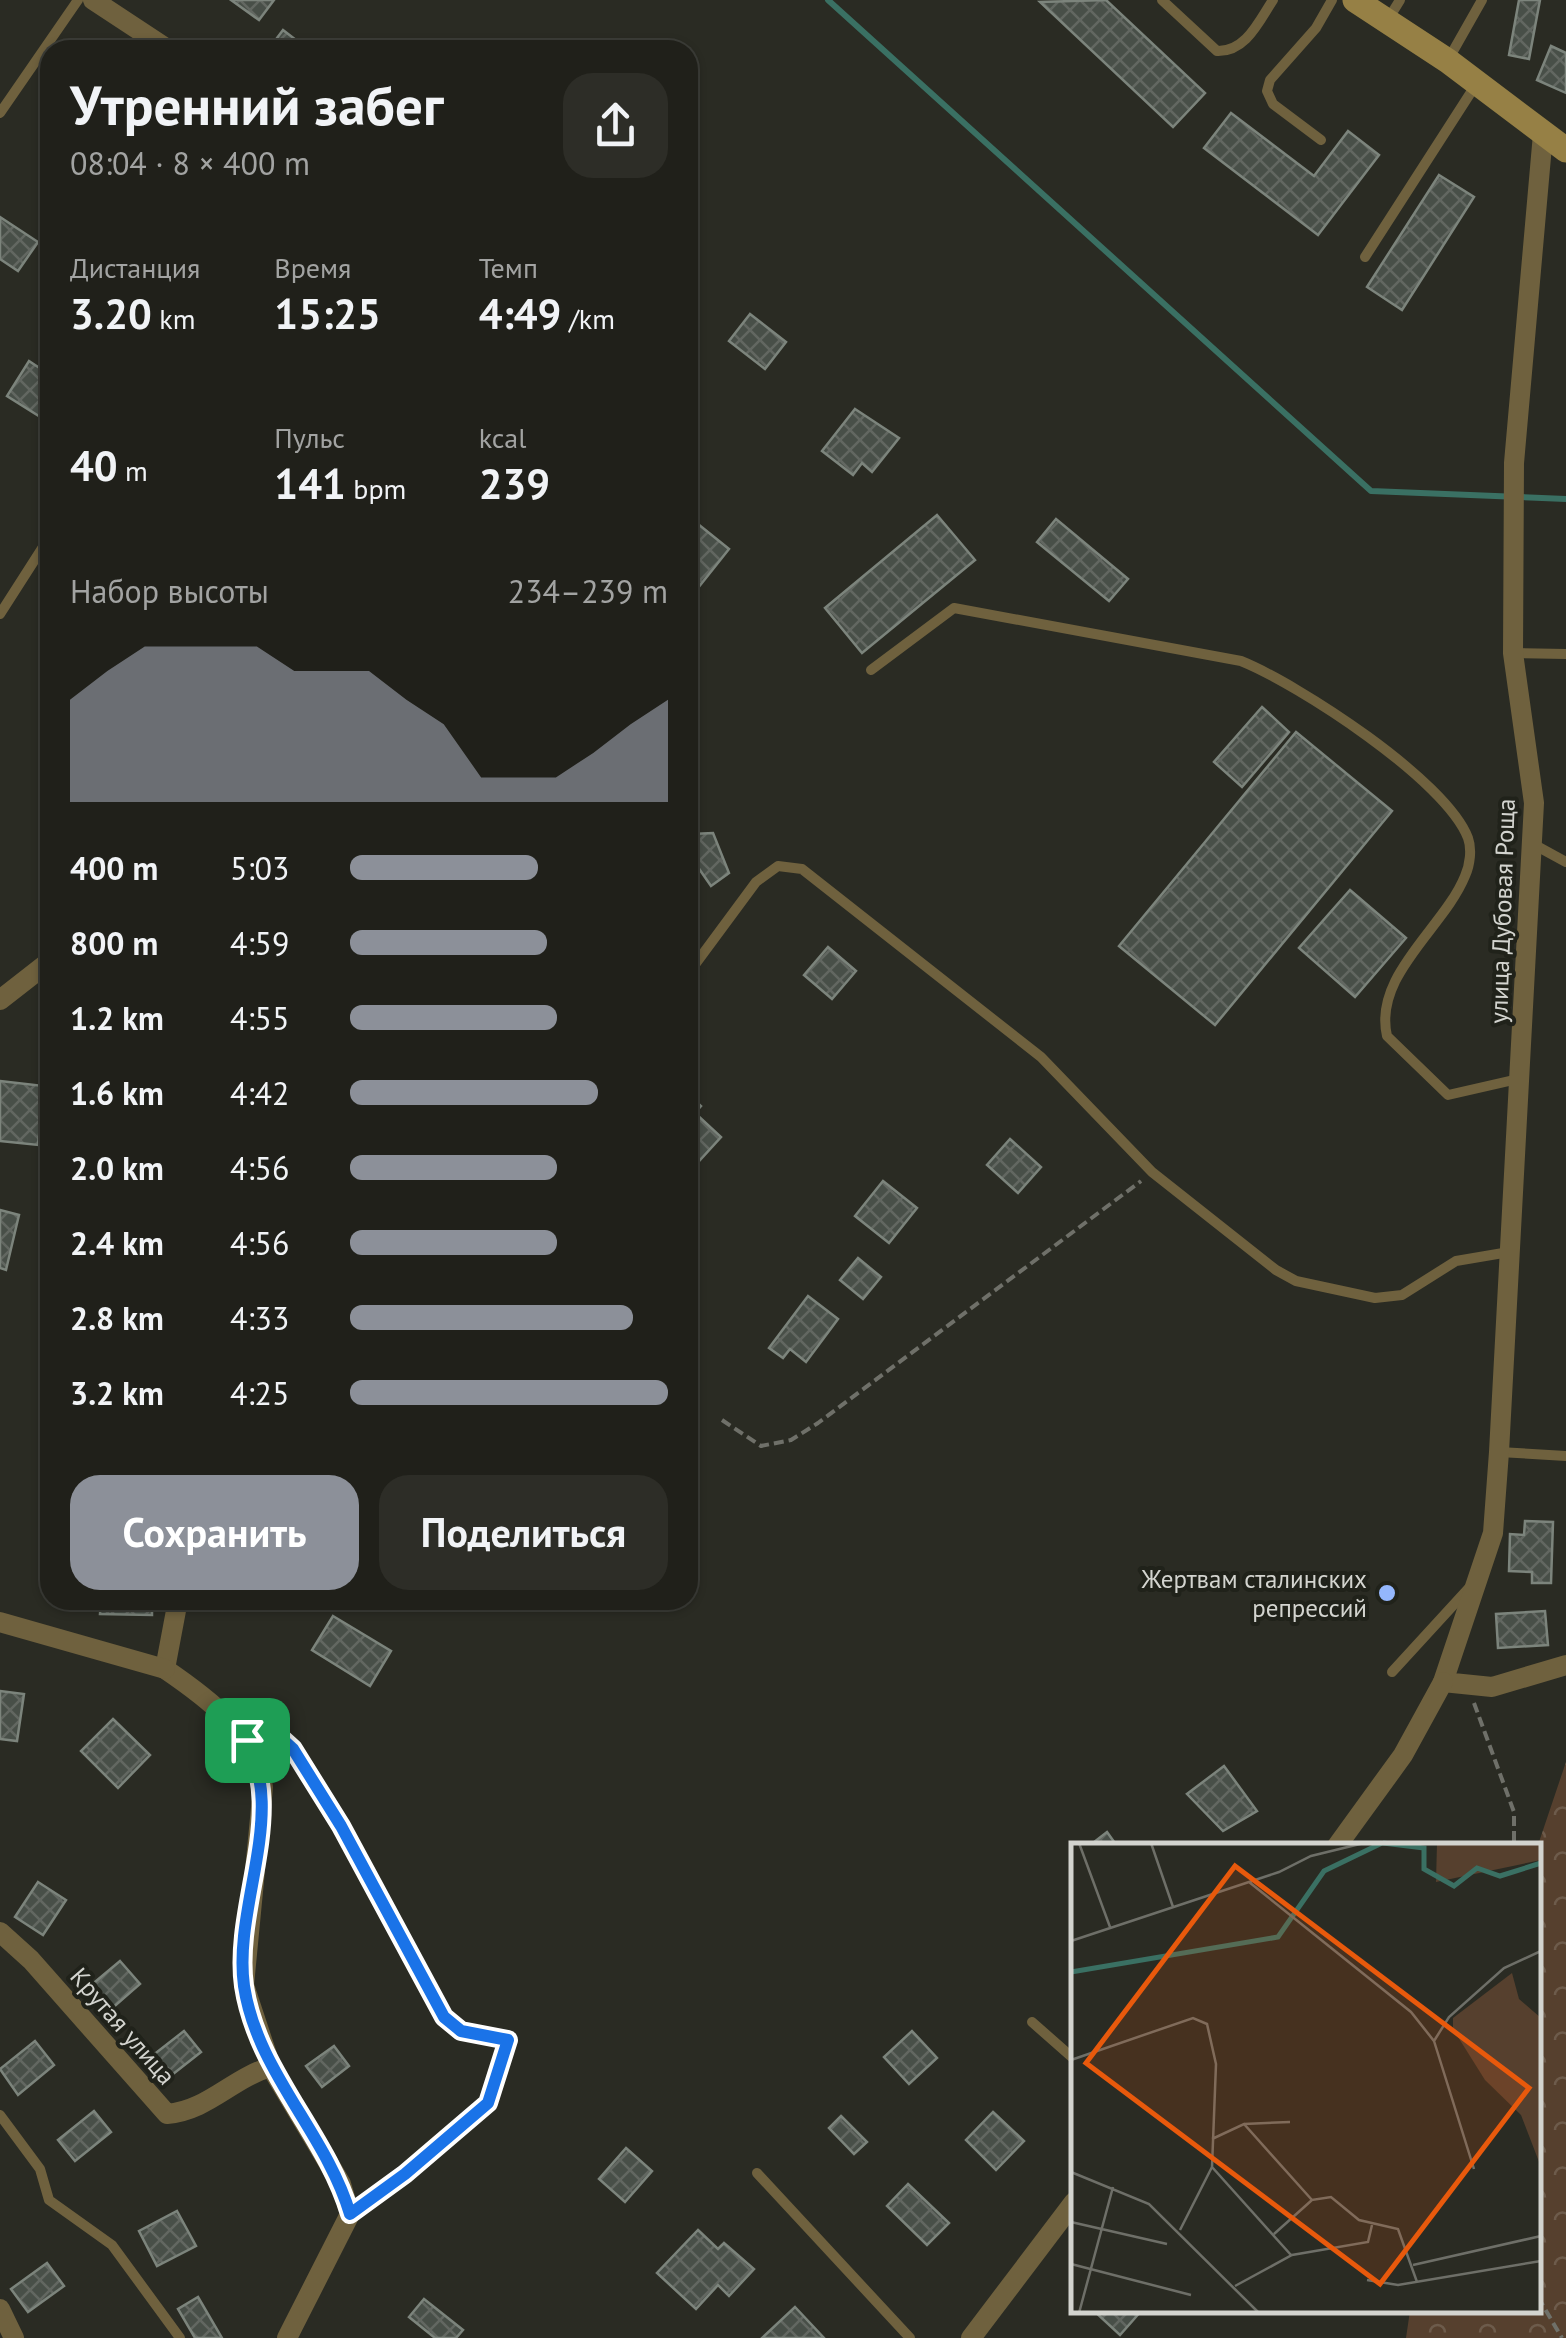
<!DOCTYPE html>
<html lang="ru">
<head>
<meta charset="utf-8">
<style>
	:root { --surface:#20201a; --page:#2d2d27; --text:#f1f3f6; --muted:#a2a3a2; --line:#3d3e39; --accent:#8c9099 }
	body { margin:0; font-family:"PT Sans",sans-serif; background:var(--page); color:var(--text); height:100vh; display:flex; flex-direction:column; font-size:38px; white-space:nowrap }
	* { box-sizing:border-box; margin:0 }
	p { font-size:32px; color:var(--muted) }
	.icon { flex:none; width:55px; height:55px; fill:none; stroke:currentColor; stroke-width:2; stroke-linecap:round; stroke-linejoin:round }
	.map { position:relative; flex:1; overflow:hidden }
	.drawer { position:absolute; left:40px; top:40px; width:658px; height:1570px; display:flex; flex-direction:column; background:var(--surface); border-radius:30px; box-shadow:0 2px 8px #0004,0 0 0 2px var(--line) }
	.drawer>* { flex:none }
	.pin { position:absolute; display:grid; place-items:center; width:85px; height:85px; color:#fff; margin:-42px; border-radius:20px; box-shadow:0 5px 15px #0006 }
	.round { display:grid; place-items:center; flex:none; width:105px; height:105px; border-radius:30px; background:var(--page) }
	.overview { display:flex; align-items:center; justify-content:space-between; height:170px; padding:0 30px }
	h1 { font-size:55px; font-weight:800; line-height:75px }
	.figures { display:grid; grid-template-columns:repeat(3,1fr); gap:15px; height:170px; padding:10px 30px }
	.figures div { display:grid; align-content:center }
	.figures b { font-size:42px; font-weight:800 }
	.figures small { font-size:28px; font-weight:400 }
	.figures p { font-size:28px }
	.chart { height:280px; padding:20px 30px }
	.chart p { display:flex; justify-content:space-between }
	.chart svg { width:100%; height:180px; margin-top:10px; fill:var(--accent); opacity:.7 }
	.cta { display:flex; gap:20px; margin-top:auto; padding:20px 30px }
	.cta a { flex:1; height:115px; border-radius:30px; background:var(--accent); color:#fff; font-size:40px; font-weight:800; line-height:115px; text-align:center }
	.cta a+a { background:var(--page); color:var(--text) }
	ul { padding:0 30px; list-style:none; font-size:32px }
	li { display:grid; grid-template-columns:160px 120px 1fr; align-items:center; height:75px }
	li i { height:25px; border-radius:12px; background:var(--accent) }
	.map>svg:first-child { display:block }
	.forest { fill:url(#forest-crowns) }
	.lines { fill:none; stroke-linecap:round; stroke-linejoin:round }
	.stream { stroke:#3a7063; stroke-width:6 }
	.building { fill:url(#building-cross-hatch); stroke:#7c847c; stroke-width:2.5 }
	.path { stroke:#6f7069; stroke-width:4; stroke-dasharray:10 5; stroke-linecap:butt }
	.lane { stroke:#6f613e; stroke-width:10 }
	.street { stroke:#6f613e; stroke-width:20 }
	.secondary { stroke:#968045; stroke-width:25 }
	.route-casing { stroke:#fff; stroke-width:20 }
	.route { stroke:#1a73e8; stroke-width:12 }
	.poi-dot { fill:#94b7fd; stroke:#20221a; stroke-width:4 }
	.labels { text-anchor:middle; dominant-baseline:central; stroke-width:8; stroke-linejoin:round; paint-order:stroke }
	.street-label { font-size:25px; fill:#d3d4cf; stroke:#20221a }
	.poi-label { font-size:25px; fill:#d3d4cf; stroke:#20221a; text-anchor:end }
	.inset-river { fill:none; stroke:#3a7063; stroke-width:5 }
	.inset-road { fill:none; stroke:#6e6f68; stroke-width:2.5 }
	.view { fill:#e8590c; fill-opacity:0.15; stroke:#e8590c; stroke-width:5 }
	.inset-edge { fill:none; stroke:#d3d4cf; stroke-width:5 }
</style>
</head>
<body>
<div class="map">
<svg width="1566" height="2338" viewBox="0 0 1566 2338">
	<defs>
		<pattern id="forest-crowns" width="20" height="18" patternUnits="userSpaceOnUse" patternTransform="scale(2.5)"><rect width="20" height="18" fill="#56402e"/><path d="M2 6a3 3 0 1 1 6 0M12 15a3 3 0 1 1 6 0" fill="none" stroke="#6d5b4b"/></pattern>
		<pattern id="building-cross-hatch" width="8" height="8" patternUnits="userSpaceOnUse" patternTransform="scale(2.5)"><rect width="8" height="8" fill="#484f48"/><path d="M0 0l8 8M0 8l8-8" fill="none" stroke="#626761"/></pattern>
	</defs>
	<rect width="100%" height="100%" fill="#2a2b23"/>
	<path class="forest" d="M1566,1762V2338H1406L1410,2311L1538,2310V1845Z"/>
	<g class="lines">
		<path class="stream" d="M828,0L1371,491L1566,499"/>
	</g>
	<g class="building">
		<path d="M231,0H274L259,20Z"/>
		<path d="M1106,0L1205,93L1173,127L1040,2Z"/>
		<path d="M1519,0H1540L1529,59L1509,55Z"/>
		<path d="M283,30L309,50H268Z"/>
		<path d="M1551,46L1566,53V93L1537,80Z"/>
		<path d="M1231,113L1314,176L1348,131L1379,155L1318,235L1204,148Z"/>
		<path d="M1439,175L1474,197L1402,310L1367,287Z"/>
		<path d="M0,217L38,242L18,271L0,259Z"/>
		<path d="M750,314L786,342L765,369L729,341Z"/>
		<path d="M29,361L50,375V405L42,418L7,396Z"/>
		<path d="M855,409L899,438L872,472L862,463L853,475L822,451Z"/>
		<path d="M937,515L975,560L862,653L825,608Z"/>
		<path d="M688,516L729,549L694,593L688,588Z"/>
		<path d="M1056,519L1128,579L1109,601L1037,542Z"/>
		<path d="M1262,707L1289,732L1242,787L1214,762Z"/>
		<path d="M1296,732L1392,811L1215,1025L1119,946Z"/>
		<path d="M713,833L729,873L711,886L693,860L692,834Z"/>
		<path d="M1350,890L1406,938L1355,997L1299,948Z"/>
		<path d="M828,947L856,971L832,999L804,975Z"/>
		<path d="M0,1081L44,1086L38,1145L0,1141Z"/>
		<path d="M688,1094L701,1106L695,1113L721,1137L691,1170L688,1167Z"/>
		<path d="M1010,1139L1041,1167L1018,1193L987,1165Z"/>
		<path d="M883,1181L917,1208L889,1243L855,1216Z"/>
		<path d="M0,1210L19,1215L6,1270L0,1268Z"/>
		<path d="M858,1258L881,1277L863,1299L840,1280Z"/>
		<path d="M808,1296L838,1319L806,1362L790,1349L783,1358L769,1348Z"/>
		<path d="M1525,1521L1553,1522L1551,1583H1532V1572L1509,1571L1510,1534L1524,1535Z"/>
		<path d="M101,1600H152V1615L100,1614Z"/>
		<path d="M1545,1611L1548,1645L1498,1648L1496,1614Z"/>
		<path d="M333,1616L391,1651L370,1686L312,1650Z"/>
		<path d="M0,1691L24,1694L17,1741L0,1739Z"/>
		<path d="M113,1719L150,1755L118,1788L81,1751Z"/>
		<path d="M1224,1766L1257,1811L1223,1831L1187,1794Z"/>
		<path d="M1107,1832L1117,1846H1089Z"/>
		<path d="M38,1882L66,1900L43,1935L15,1917Z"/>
		<path d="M120,1961L140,1984L109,2011L89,1987Z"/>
		<path d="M184,2031L201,2052L168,2078L152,2056Z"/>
		<path d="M912,2031L937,2058L909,2084L884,2057Z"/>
		<path d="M35,2041L54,2065L18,2095L0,2069Z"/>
		<path d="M334,2046L349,2066L322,2087L306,2066Z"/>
		<path d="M94,2111L111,2132L75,2161L58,2140Z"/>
		<path d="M993,2112L1024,2141L996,2170L966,2140Z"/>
		<path d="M841,2116L867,2142L854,2154L829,2128Z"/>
		<path d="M626,2148L652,2171L625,2202L599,2179Z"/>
		<path d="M908,2184L949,2223L927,2245L887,2206Z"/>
		<path d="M177,2211L196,2246L157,2266L139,2231Z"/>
		<path d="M698,2230L718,2249L724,2243L754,2269L729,2296L718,2285L696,2309L657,2273Z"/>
		<path d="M47,2263L64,2286L28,2312L11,2289Z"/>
		<path d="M198,2297L222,2338H195L178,2309Z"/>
		<path d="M424,2299L463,2330L456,2338H435L409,2317Z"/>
		<path d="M795,2307L824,2338H762Z"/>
		<path d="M1093,2310H1142L1120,2335Z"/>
	</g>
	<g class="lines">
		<g class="path">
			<path d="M722,1420L761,1446L791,1440L818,1423L1141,1181"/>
			<path d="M1474,1703L1514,1812V1846"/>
			<path d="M1538,2297L1562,2338"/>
		</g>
		<g class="lane">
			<path d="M1162,0L1217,51C1246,52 1259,21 1273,0"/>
			<path d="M1387,21L1400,0"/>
			<path d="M1448,60L1482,0"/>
			<path d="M0,113L78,0"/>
			<path d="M1321,140L1273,104L1267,91L1270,80L1316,28L1332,0"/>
			<path d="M1365,257L1475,86"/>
			<path d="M0,614L50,536"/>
			<path d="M1514,653L1566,654"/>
			<path d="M871,670L954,608L1241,661C1298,684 1446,780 1468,838C1472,849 1470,865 1465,876C1444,928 1373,975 1387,1036L1448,1095L1518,1079"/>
			<path d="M1533,844L1566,862"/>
			<path d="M688,974L756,882L778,866L802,869L1041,1057L1152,1172L1276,1270L1296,1281L1375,1298L1402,1295L1456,1261L1509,1252"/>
			<path d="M1499,1452L1566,1456"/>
			<path d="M1392,1672L1469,1588"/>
			<path d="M236,1726L282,1739L293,1749L341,1826L445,2017L461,2031L508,2040L488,2103L405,2174L350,2214"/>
			<path d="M1032,2022L1074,2059"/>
			<path d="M0,2115L40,2169L49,2200L112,2245L180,2338"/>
			<path d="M757,2173L910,2338"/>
		</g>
		<g class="street">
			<path d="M93,0L169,50"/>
			<path d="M1543,134L1514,463L1513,653L1534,803L1499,1452L1493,1533L1443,1682L1492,1687L1566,1665"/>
			<path d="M0,1000L50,961"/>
			<path d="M178,1600L165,1669C209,1699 254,1732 263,1787L244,1985L271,2067L341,2184L350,2214L287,2338"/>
			<path d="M0,1622L165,1669"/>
			<path d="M1337,1846L1403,1755L1443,1682"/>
			<path d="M0,1932L31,1960L167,2114C209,2110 232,2078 271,2067"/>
			<path d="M0,2309L14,2338"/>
			<path d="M971,2338L1074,2202"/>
		</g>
		<path class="secondary" d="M1355,0L1448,61L1566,150"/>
	</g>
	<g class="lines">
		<g class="route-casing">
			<path id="route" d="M235,1726L282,1739L293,1749L341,1826L444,2017L461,2031L508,2040L488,2103L405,2174L350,2214C326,2133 257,2072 244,1986C232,1901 296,1799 235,1726Z"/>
		</g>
		<use href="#route" class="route"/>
	</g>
	<circle class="poi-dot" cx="1387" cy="1593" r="10"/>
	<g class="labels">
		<g class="street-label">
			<text transform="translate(1502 911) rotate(-88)">улица Дубовая Роща</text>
			<text transform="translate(123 2026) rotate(49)">Крутая улица</text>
		</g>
		<g class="poi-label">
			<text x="1367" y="1579">Жертвам сталинских<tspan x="1367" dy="29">репрессий</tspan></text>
		</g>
	</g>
	<g transform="translate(1071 1843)">
		<rect width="470" height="470" fill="#2a2b23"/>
		<path d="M441,130L448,156L470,175V324L450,272L414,237L382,186V175Z" fill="#56402e"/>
		<path d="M366,0H470V17L365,39Z" fill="#56402e"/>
		<path class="inset-river" d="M312,0L353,5V26L383,43L406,25L429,33L470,20M0,129L207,94L253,28L311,0"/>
		<path class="inset-road" d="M8,0L39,84M80,0L102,64M178,39L340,169L363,198L378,174L433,125L470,108M0,98L208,29L240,13L293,0M363,198L403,326M0,217L122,175L136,181L145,221L141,324L109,387M173,281L219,279M141,296L173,281L241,357L260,354L288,377L327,386L346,439M141,324L220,412M0,329L78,361L188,470M0,379L96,401M203,391L241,357M0,421L120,452M342,422L470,393M296,437L327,442L470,418M164,443L221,412L297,399L301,382M8,470L42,344"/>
		<path class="view" d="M164,23L458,245L309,441L15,220Z"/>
		<rect width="470" height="470" class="inset-edge"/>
	</g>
</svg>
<div class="pin" style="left:247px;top:1740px;background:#1e9e55"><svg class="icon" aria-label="arrive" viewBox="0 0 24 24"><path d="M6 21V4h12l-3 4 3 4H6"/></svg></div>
<section class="drawer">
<div class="overview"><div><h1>Утренний забег</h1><p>08:04 · 8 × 400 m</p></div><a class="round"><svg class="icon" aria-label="share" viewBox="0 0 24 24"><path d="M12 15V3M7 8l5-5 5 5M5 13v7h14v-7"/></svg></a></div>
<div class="figures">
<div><p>Дистанция</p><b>3.20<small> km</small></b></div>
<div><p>Время</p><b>15:25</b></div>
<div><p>Темп</p><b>4:49<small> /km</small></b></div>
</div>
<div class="figures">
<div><b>40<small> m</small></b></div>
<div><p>Пульс</p><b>141<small> bpm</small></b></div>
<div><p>kcal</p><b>239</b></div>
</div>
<div class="chart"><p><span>Набор высоты</span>234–239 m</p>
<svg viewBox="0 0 160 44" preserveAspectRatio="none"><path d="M0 44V19L10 12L20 6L30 6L40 6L50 6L60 12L70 12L80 12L90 19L100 25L110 38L120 38L130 38L140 32L150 25L160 19V44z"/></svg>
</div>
<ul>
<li><b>400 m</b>5:03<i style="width:59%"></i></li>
<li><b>800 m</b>4:59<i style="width:62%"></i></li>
<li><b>1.2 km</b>4:55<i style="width:65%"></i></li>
<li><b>1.6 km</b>4:42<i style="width:78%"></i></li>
<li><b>2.0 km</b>4:56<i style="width:65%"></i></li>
<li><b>2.4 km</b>4:56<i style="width:65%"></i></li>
<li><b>2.8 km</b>4:33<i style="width:89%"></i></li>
<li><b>3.2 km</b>4:25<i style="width:100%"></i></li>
</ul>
<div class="cta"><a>Сохранить</a><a>Поделиться</a></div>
</section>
</div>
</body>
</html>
